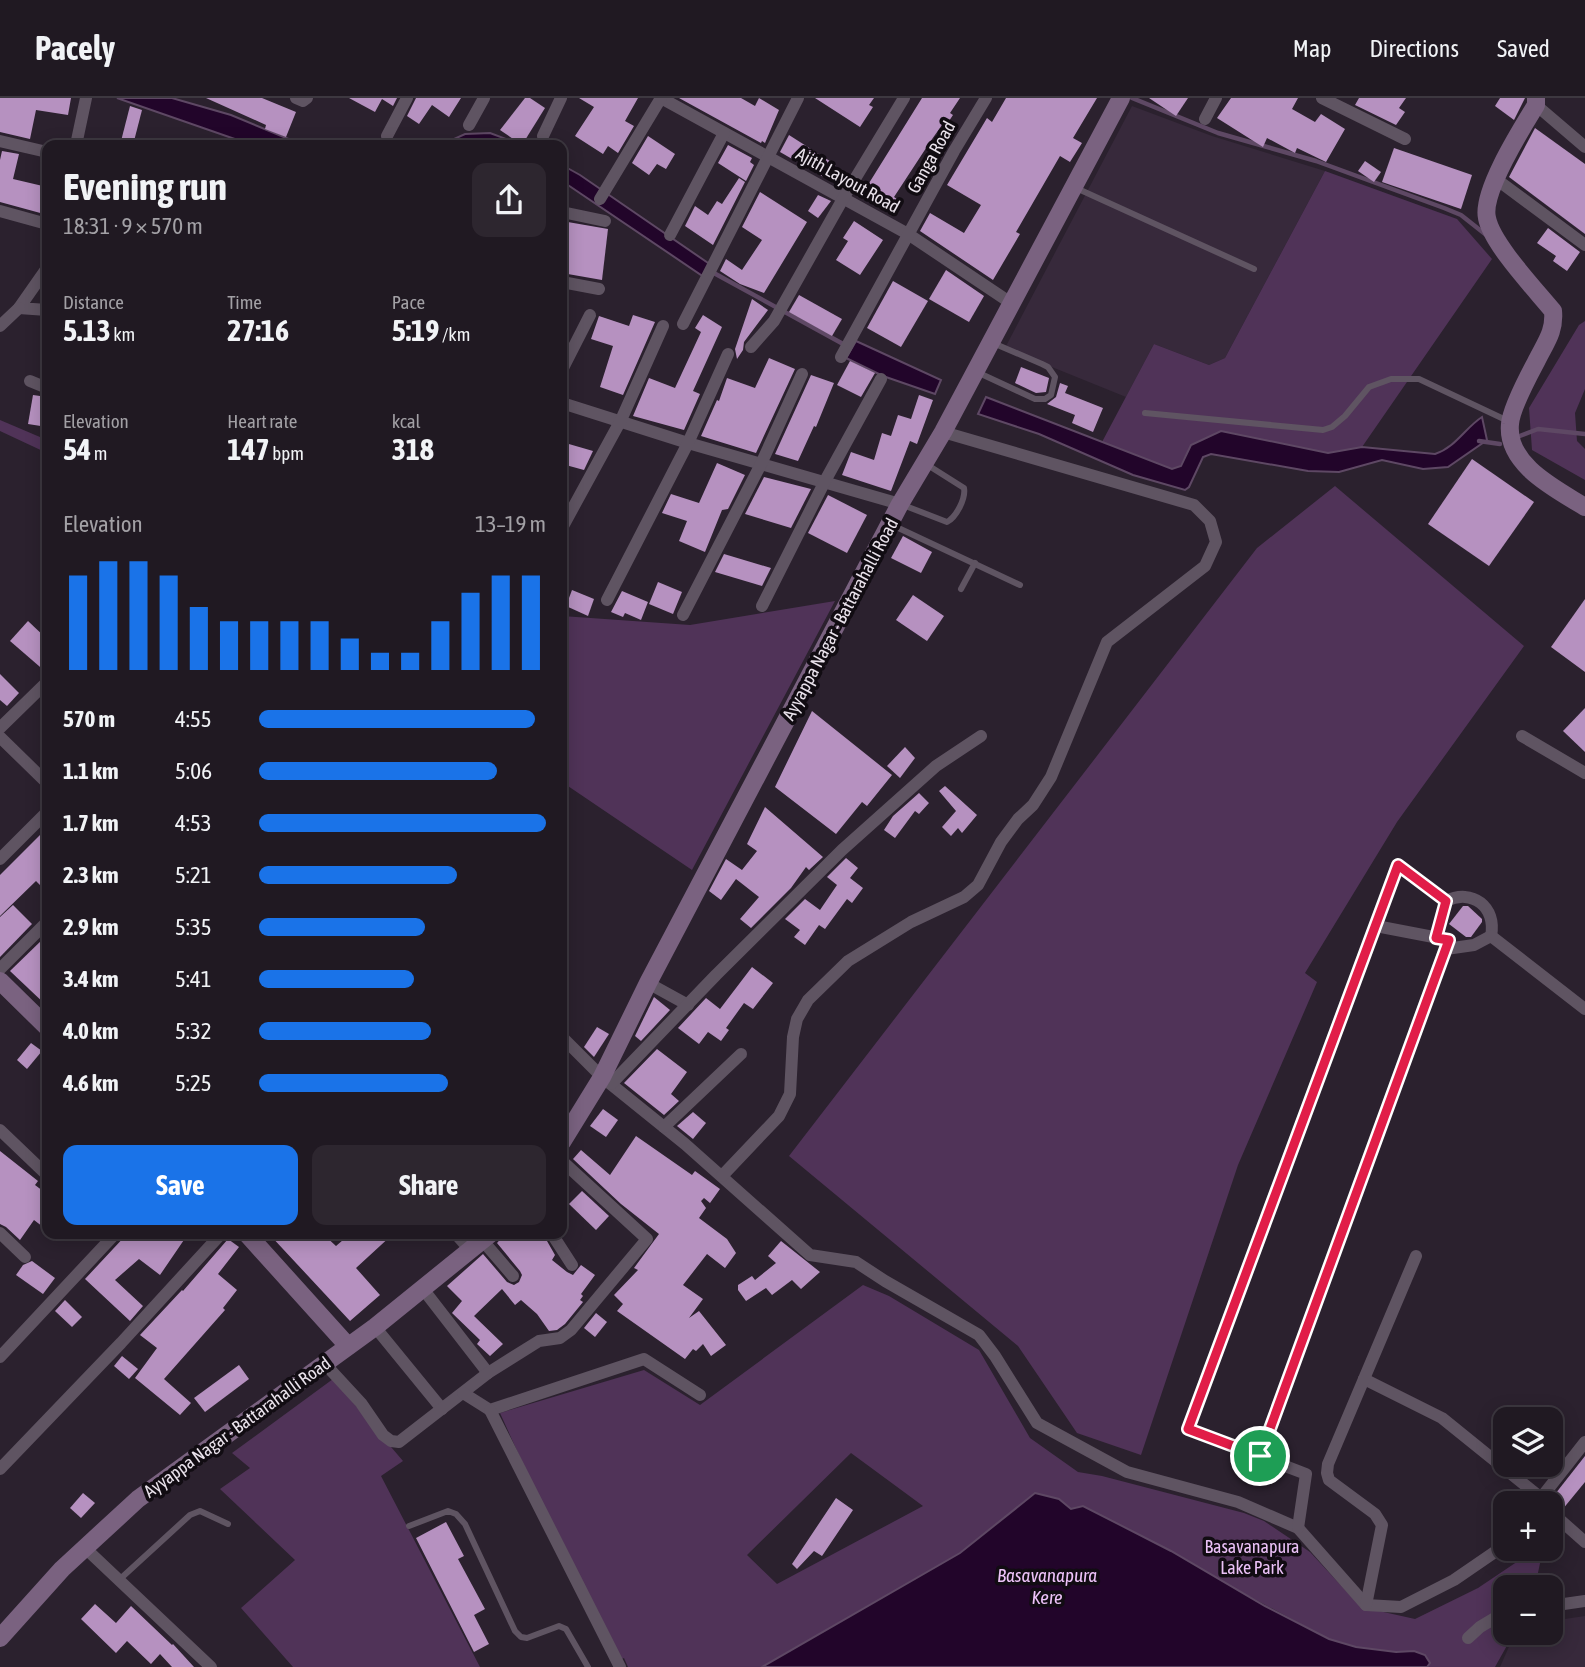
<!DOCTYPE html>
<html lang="en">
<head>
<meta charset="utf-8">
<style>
	:root { --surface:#201922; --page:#2d262f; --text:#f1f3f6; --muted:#a2a0a5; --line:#3d3840; --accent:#1a73e8 }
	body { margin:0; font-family:"Asap Condensed",sans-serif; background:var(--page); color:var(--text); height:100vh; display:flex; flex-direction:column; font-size:26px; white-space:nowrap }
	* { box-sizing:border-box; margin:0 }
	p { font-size:23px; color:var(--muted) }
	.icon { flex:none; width:38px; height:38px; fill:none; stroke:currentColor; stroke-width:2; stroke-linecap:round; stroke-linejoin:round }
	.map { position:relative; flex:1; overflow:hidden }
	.side { position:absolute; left:42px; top:42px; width:525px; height:1099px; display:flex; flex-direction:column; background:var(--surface); border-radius:14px; box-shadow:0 4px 18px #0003,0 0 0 2px var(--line) }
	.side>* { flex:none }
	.controls { position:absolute; left:1493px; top:1309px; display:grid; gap:14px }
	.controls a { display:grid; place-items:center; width:70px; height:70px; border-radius:14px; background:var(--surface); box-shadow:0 4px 18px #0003,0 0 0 2px var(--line); font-size:35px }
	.pin { position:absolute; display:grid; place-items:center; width:60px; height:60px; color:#fff; margin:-30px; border:4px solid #fff; border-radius:50%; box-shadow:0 2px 7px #0007 }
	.round { display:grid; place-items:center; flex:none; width:74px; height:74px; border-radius:14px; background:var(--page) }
	.overview { display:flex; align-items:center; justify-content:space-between; height:119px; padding:0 21px }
	h1 { font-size:38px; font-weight:700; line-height:52px }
	.figures { display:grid; grid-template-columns:repeat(3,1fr); gap:10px; height:119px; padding:7px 21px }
	.figures div { display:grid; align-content:center }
	.figures b { font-size:30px; font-weight:700 }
	.figures small { font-size:19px; font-weight:400 }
	.figures p { font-size:19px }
	.chart { height:196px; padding:14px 21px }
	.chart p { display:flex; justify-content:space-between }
	.chart svg { width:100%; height:126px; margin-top:7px; stroke:var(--accent); stroke-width:6 }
	.primary-button { display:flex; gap:14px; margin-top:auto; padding:14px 21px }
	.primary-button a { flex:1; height:80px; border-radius:14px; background:var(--accent); color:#fff; font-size:28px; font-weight:700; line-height:80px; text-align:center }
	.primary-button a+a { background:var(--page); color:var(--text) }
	ul { padding:0 21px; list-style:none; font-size:23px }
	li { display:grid; grid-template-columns:112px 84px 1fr; align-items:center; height:52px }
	li i { height:18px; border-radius:9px; background:var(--accent) }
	header { display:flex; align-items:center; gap:42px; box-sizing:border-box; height:98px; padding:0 35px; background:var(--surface); border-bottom:2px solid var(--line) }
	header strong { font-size:33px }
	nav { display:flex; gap:38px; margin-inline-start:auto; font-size:24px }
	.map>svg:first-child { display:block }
	.built { fill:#37293b }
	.green { fill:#503358; fill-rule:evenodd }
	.water { fill:#22052a; stroke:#5e4864; stroke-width:2 }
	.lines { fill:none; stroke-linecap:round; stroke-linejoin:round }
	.stream { stroke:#5e4864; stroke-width:4.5 }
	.building { fill:#b691c0 }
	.lane { stroke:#5f5462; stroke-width:6 }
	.street { stroke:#5f5462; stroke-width:12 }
	.secondary { stroke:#7a6280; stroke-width:18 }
	.route-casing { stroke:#fff; stroke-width:14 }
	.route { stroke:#e11d48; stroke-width:9 }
	.labels { text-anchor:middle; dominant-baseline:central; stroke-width:7; stroke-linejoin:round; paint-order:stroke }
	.street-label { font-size:18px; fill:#eae3ec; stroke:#110c12 }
	.park-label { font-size:18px; fill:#ecc2f8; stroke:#110c12 }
	.water-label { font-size:19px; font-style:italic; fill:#eec3f9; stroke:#110c12 }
</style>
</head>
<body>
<header>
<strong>Pacely</strong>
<nav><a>Map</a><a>Directions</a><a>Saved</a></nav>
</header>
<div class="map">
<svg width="1585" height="1569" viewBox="0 0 1585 1569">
	<rect width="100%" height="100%" fill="#2b212e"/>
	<g class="built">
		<path d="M1132,8L1212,38L1325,73L1225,260L1209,267L1154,246L1126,299L1005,250Z"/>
		<path d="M1585,1518V1569H1500L1515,1535H1550L1551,1523Z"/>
	</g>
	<g class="green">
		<path d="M1325,73L1457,121L1492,161L1362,349L1328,355L1296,350L1191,347L1180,368L1172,371L1102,344L1154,246L1209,267L1225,260Z"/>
		<path d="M1585,223V291L1575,315L1577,343L1585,351V382L1532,352L1529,310L1579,227Z"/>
		<path d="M0,322L47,342V355L0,333Z"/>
		<path d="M1335,388L1524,548L1397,724L1305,875L1317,884L1238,1067L1141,1357L1077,1335L1018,1248L789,1058L1257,450Z"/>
		<path d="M835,503L692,772L562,684V518L690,527Z"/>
		<path d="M863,1187L889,1198L979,1252L1030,1340L1078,1374L1102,1378L1244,1415L1264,1423L1310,1454L1361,1509L1415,1521L1478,1490L1536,1451H1543L1535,1489H1505V1535H1514L1495,1569H1427L1429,1565L1425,1557L1414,1553L1396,1554L1356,1549L1329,1541L1083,1409L1071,1411L1059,1401L1035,1395L960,1455L762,1569H628L624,1560L613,1565L500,1315L644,1272L700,1307ZM851,1355L923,1408L777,1486L747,1457Z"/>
		<path d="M333,1281L403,1363L381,1378L480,1569H293L241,1510L295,1462L220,1391L250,1370L232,1355Z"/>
	</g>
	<g class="water">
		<path d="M117,0H172L231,17L303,47H252Z"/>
		<path d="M490,35L522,47H441L465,36Z"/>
		<path d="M562,67L580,77L711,167L704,179L562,83Z"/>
		<path d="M856,243L941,282L935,296L883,278L846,260Z"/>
		<path d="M986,299L1172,371L1181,368L1191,347L1221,333L1328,355L1362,349L1435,356C1456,349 1465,330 1482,319L1487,342L1448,369L1423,371L1382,362L1339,374L1308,373L1211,356L1203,359L1189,389L1185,392L1133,377L1039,336L978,316Z"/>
		<path d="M1035,1395L1059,1401L1071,1411L1083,1408L1171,1453L1265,1508L1329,1541L1356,1549L1396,1554L1414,1553L1425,1557L1430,1565L1427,1569H762L960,1455Z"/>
	</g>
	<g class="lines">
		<g class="stream">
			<path d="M1132,0L1218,35L1316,63L1444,110L1461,117L1485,136"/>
			<path d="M712,174L845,247"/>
			<path d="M1517,339L1538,331L1585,336"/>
			<path d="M1479,343L1500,346"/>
		</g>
	</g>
	<g class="building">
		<path d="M0,0H71L68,17L36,12L30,41L0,34Z"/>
		<path d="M206,0H262L296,14L286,39L265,31L266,27Z"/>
		<path d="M349,0H397L393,8L382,1L375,14Z"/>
		<path d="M416,0H461L449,19L432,7L419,26L407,18Z"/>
		<path d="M525,0H530L545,10L522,47L500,32Z"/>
		<path d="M579,0H638L625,23L634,28L618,55L608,48L603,56L575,38L594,9Z"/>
		<path d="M679,0H741L755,8L759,0L779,12L765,45L762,43L761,45Z"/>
		<path d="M815,0H874L869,7L873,9L860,29Z"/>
		<path d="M922,0H960L950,15L953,17L945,29L942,27L930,44L894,99L901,104L892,117L861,98Z"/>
		<path d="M1006,0H1097L1073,40L1082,45L1070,64L1060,58L1016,134L1020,136L993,182L920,133L930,115L964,135L981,107L947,87L987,20L992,24Z"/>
		<path d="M1149,0H1188L1176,18Z"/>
		<path d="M1231,0H1298L1292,11L1315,24L1321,16L1345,31L1326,64L1297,50L1295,55L1267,40L1263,49L1217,20Z"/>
		<path d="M1359,0H1406L1399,10L1405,14L1396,27L1355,7Z"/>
		<path d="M1500,0H1525L1514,22L1495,8Z"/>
		<path d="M130,8L142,12L133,47H120Z"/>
		<path d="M1535,30L1585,66V136L1509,79Z"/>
		<path d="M789,37L836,67L827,81L780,54Z"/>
		<path d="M648,38L675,56L666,71L657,66L649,77L632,65Z"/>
		<path d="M728,47L752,60L750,64L754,67L746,83L718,65Z"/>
		<path d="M1394,50L1472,77L1461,111L1382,84Z"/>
		<path d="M2,53L19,56L13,81L47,89L44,116L0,104V62Z"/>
		<path d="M1365,63L1381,74L1374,84L1358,73Z"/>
		<path d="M739,80L745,84L713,147L685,128L695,108L708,117L717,103L722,106Z"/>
		<path d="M760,94L807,124L764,195L740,186L720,173L726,161L742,172L762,142L742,129Z"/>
		<path d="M818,97L831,103L818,120L808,113Z"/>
		<path d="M562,123L608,131L602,182L562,175Z"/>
		<path d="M854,123L883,142L860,177L836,162L848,143L843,140Z"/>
		<path d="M1548,130L1580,154L1567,173L1553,163L1556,158L1537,145Z"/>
		<path d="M946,172L984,198L969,224L929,201Z"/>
		<path d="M893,183L928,203L901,249L867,230Z"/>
		<path d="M799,197L842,221L832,238L789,214Z"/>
		<path d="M752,201L768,212L744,244L743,252L737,261L735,251Z"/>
		<path d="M633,217L655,224L623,297L600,289L613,248L591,241L599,218L629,228Z"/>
		<path d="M703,217L722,229L693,293L700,296L684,332L633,318L649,280L675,290L701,234L695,230Z"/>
		<path d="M769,260L795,271L756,355L701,338L717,302L719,303L727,280L755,290Z"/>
		<path d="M850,263L875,275L861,299L837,287Z"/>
		<path d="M1021,269L1049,280L1046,294L1036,295L1015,285Z"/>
		<path d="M811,277L834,285L816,329L814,328L798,363L775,356Z"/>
		<path d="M1060,285L1068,288L1065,295L1103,310L1093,334L1072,325L1075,317L1047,306L1056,299Z"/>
		<path d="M33,297L47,299V329L28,326Z"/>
		<path d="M919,297L933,302L917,346L910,343L891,393L842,377L851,354L874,362L882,335L891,338L898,317L911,321Z"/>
		<path d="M562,344L593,353L584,372L562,366Z"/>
		<path d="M1472,361L1534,404L1489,468L1428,426Z"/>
		<path d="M717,365L745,377L728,411L722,412L705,454L679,443L687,423L662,415L671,396L699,405Z"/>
		<path d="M764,379L811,391L791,430L745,416Z"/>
		<path d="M828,397L867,417L847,455L808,435Z"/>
		<path d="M903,438L932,454L921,475L891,460Z"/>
		<path d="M724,456L771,470L762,488L715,474Z"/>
		<path d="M658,484L682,494L673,516L649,506Z"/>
		<path d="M572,492L594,501L588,518L566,508Z"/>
		<path d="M622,493L648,504L641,522L625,515L623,519L611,514Z"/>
		<path d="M913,497L944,518L927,543L896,522Z"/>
		<path d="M1585,501V574L1551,549Z"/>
		<path d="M28,523L47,541V575L10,543Z"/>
		<path d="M0,576L19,595L7,608L0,602Z"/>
		<path d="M1585,610V654L1563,633Z"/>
		<path d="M812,613L892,677L867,708L862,704L836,736L775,689Z"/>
		<path d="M905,649L915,660L900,680L887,668Z"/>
		<path d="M945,688L977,717L962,735L958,730L951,738L942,729L956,713L939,693Z"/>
		<path d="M919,695L929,705L919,716L915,713L895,740L884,732L893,718Z"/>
		<path d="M765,709L823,759L809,772L806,769L791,790L751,830L740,821L759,799L736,781L721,802L709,793L726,761L742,772L757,753L747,746Z"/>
		<path d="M47,730V794L36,783L0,818V777Z"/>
		<path d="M846,760L858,770L850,780L863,790L852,805L847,801L825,831L819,827L805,847L794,839L800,832L785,821L805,801L820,812L837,787L827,779Z"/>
		<path d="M13,807L32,826L0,859V819Z"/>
		<path d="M1463,808H1468L1482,821V824L1471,839H1466L1449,826Z"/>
		<path d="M45,839L47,841V908L10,873Z"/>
		<path d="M752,869L773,885L753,911L744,905L726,930L729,932L721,943L708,934L699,946L678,930L706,900L720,911Z"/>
		<path d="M654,899L670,912L641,943L635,938Z"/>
		<path d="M597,929L609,936L594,959L584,949Z"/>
		<path d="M31,945L42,953L27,971L17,962Z"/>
		<path d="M657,951L687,974L671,996L679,1003L664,1017L624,985Z"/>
		<path d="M603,1011L618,1022L606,1039L590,1028Z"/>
		<path d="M693,1014L706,1025L693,1041L677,1028Z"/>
		<path d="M636,1038L692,1077L695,1073L720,1091L710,1105L704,1100L701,1103L706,1110L699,1120L727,1141L736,1155L725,1170L707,1156L683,1187L703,1201L689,1220L699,1213L726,1247L711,1258L703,1246L696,1253L693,1251L685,1261L617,1213L623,1206L614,1197L638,1172L634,1170L659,1136L621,1106L573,1061L581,1052L610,1077Z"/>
		<path d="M0,1053L38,1083L35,1087L47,1096V1132L34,1122L20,1142L6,1129L0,1126Z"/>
		<path d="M582,1093L609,1118L596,1132L569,1106Z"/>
		<path d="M127,1136H188L160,1177L139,1161L115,1182L143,1208L130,1223L85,1181Z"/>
		<path d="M269,1136H323L336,1148L350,1136H393L356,1170L380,1197L350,1223Z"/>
		<path d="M505,1136H543L555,1157L552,1162L567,1174L573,1177L581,1167L595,1177L581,1196L583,1198L580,1202L583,1204L565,1226L557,1232L549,1233L537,1216L521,1202L515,1207L502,1191L474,1218L503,1246L490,1258L477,1246L480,1242L452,1215L462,1203L447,1188L483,1156L507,1184L514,1187L519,1184L522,1177L520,1173L497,1145Z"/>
		<path d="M228,1141L239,1149L218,1176L237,1192L223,1210L225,1212L164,1281L191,1305L180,1317L135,1280L157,1250L140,1237L182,1192L183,1193Z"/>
		<path d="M781,1143L820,1174L801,1191L792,1182L772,1197L766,1190L746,1203L738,1192V1187L752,1178L755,1182L776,1165L768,1158Z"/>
		<path d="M32,1163L55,1180L43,1196L16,1177L23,1167Z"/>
		<path d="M65,1202L82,1219L72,1229L55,1213Z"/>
		<path d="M596,1215L607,1224L595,1239L584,1230Z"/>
		<path d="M122,1258L138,1271L129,1281L114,1268Z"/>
		<path d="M239,1267L249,1281L205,1314L194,1300Z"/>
		<path d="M1585,1358V1384L1562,1412L1554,1405L1552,1400Z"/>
		<path d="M83,1395L95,1405L81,1420L70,1410Z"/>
		<path d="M836,1400L853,1412L822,1458L814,1453L797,1471L792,1466Z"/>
		<path d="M446,1424L464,1458L458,1461L485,1511L474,1517L489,1546L474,1554L416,1440Z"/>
		<path d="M95,1506L116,1525L131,1508L172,1547L173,1546L194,1569H172L160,1556L151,1566L127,1543L116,1555L81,1521Z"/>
	</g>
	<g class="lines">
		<g class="lane">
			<path d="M1076,90L1254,171"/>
			<path d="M979,275L1035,301H1045L1051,297L1055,279L1048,269L1042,266L993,245"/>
			<path d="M1145,315L1323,332L1332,329L1345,318L1369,289L1391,281H1419L1508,323"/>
			<path d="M903,407L947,424C956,419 966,401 964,390L926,366"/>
			<path d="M892,427L1020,487"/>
			<path d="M961,491L975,465"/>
			<path d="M409,1428L448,1413L456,1416L465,1426L515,1533L521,1539L527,1540L559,1528L566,1531L588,1569"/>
			<path d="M119,1482L190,1417L200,1413L228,1426"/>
		</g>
		<g class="street">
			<path d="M296,0L303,3L307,0"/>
			<path d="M661,0L908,136L1011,205"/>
			<path d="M1322,0L1405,41"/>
			<path d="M1536,7L1585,49"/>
			<path d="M1205,21L1216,0"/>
			<path d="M469,27L484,0"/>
			<path d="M387,38L407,0"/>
			<path d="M543,38L561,0"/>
			<path d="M0,43L47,54"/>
			<path d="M76,47L86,0"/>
			<path d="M1496,81L1585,147"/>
			<path d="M600,101L661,0"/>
			<path d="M0,113L47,126"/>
			<path d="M562,114L605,123"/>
			<path d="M670,137L724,35"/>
			<path d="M47,170L19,210L47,212"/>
			<path d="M562,184L599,191"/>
			<path d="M683,226L798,0"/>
			<path d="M0,228L19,210"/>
			<path d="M751,249L774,223L844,99L904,0"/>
			<path d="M841,259L954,53L986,0"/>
			<path d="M562,272L590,217"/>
			<path d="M30,283L47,290"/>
			<path d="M562,305L688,345L900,406"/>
			<path d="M562,430L621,322L663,228"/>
			<path d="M607,502L688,345L728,256"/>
			<path d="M762,508L825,383L881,281"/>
			<path d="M683,517L761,366L802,276"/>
			<path d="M0,630L47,584"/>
			<path d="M1522,638L1585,675"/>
			<path d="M0,639L47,685"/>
			<path d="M0,761L47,714"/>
			<path d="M1446,803C1472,790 1497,809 1491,838"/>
			<path d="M1446,851L1474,847L1491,838L1585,911"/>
			<path d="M0,871L47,824"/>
			<path d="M648,885L688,907"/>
			<path d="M562,939L602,979L685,1046L810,1157L856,1164L885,1183L979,1237L995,1258L1037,1325L1127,1374L1238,1404L1298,1430L1366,1507L1401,1509L1454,1482L1505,1447"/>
			<path d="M611,986L716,877L842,752L936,668L981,638"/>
			<path d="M664,1029L741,956"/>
			<path d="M0,1032L47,1077"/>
			<path d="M722,1078L779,1018L790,996L793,939L797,921L808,902L848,863L911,824L964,799L978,787L1001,744L1018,721L1033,707L1051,679L1107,544L1205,468L1216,444L1210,423L1194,407L943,334"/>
			<path d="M0,1135L25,1159"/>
			<path d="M456,1136L470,1152"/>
			<path d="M552,1136L572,1167"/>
			<path d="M483,1143L513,1178"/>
			<path d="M423,1191L488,1275"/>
			<path d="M375,1229L442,1311"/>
			<path d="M0,1259L115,1136"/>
			<path d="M325,1266L361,1305L383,1337L391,1343L399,1344L488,1275L539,1243L560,1240L571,1232L647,1141L562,1063"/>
			<path d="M1364,1281L1442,1320L1541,1400"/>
			<path d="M463,1295L490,1312L644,1261L700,1297"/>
			<path d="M490,1312L620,1569"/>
			<path d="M1260,1358L1449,842L1376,828"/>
			<path d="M0,1371L121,1245L221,1136"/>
			<path d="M1545,1405L1541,1400L1585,1344"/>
			<path d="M1550,1413L1585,1444"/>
			<path d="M1298,1430L1306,1376L1188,1331L1398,767L1446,803L1436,840"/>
			<path d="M84,1449L211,1569"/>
			<path d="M1366,1507L1382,1427L1375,1416L1329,1382L1327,1375L1328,1366L1416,1158"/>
			<path d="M1550,1508L1585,1503"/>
			<path d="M1468,1540L1480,1529L1505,1514"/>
		</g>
		<g class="secondary">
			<path d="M1536,0V7C1522,30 1481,94 1487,120C1492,146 1535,191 1553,213C1555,233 1546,244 1537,262C1529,277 1511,310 1510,326C1506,367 1556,391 1585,409"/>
			<path d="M0,883L47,929"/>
			<path d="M562,1044L602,979L648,885L900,406L943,334L1121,0"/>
			<path d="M247,1136L348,1248"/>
			<path d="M0,1540L62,1471L138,1401L375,1229L490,1136"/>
		</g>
	</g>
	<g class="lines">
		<g class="route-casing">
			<path id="route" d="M1398,767L1446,803L1436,840L1449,842L1260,1358L1188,1331Z"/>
		</g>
		<use href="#route" class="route"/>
	</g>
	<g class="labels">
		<g class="street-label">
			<text transform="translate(931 59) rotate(-61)">Ganga Road</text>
			<text transform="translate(848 82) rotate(29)">Ajith Layout Road</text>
			<text transform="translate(840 521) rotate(-62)">Ayyappa Nagar - Battarahalli Road</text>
			<text transform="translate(237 1329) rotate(-36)">Ayyappa Nagar - Battarahalli Road</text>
		</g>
		<g class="park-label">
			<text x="1252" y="1448">Basavanapura<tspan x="1252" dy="21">Lake Park</tspan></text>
		</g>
		<g class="water-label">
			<text x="1047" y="1477">Basavanapura<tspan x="1047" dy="22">Kere</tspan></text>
		</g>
	</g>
</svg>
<div class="controls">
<a><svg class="icon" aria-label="layers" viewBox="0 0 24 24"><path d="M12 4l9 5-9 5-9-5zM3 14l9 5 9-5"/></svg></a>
<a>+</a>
<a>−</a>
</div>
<div class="pin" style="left:1260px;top:1358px;background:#1e9e55"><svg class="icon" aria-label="arrive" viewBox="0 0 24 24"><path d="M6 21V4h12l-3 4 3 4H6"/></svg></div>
<section class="side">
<div class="overview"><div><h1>Evening run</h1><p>18:31 · 9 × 570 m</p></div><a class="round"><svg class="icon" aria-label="share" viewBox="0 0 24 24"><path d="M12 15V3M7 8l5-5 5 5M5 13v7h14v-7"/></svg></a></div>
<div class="figures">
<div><p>Distance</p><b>5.13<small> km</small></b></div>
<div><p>Time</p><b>27:16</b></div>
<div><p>Pace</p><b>5:19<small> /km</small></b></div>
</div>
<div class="figures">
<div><p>Elevation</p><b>54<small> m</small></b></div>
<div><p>Heart rate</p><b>147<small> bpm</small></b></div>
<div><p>kcal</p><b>318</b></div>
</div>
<div class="chart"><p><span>Elevation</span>13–19 m</p>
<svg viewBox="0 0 160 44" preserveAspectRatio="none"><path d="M5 44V11M15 44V6M25 44V6M35 44V11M45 44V22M55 44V27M65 44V27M75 44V27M85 44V27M95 44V33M105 44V38M115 44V38M125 44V27M135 44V17M145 44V11M155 44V11"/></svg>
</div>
<ul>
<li><b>570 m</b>4:55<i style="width:96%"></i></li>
<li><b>1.1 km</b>5:06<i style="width:83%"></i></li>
<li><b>1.7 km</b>4:53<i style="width:100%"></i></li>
<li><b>2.3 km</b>5:21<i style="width:69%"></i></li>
<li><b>2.9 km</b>5:35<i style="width:58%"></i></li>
<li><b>3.4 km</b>5:41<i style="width:54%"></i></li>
<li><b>4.0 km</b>5:32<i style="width:60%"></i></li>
<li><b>4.6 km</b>5:25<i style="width:66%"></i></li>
</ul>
<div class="primary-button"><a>Save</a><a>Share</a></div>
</section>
</div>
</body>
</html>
